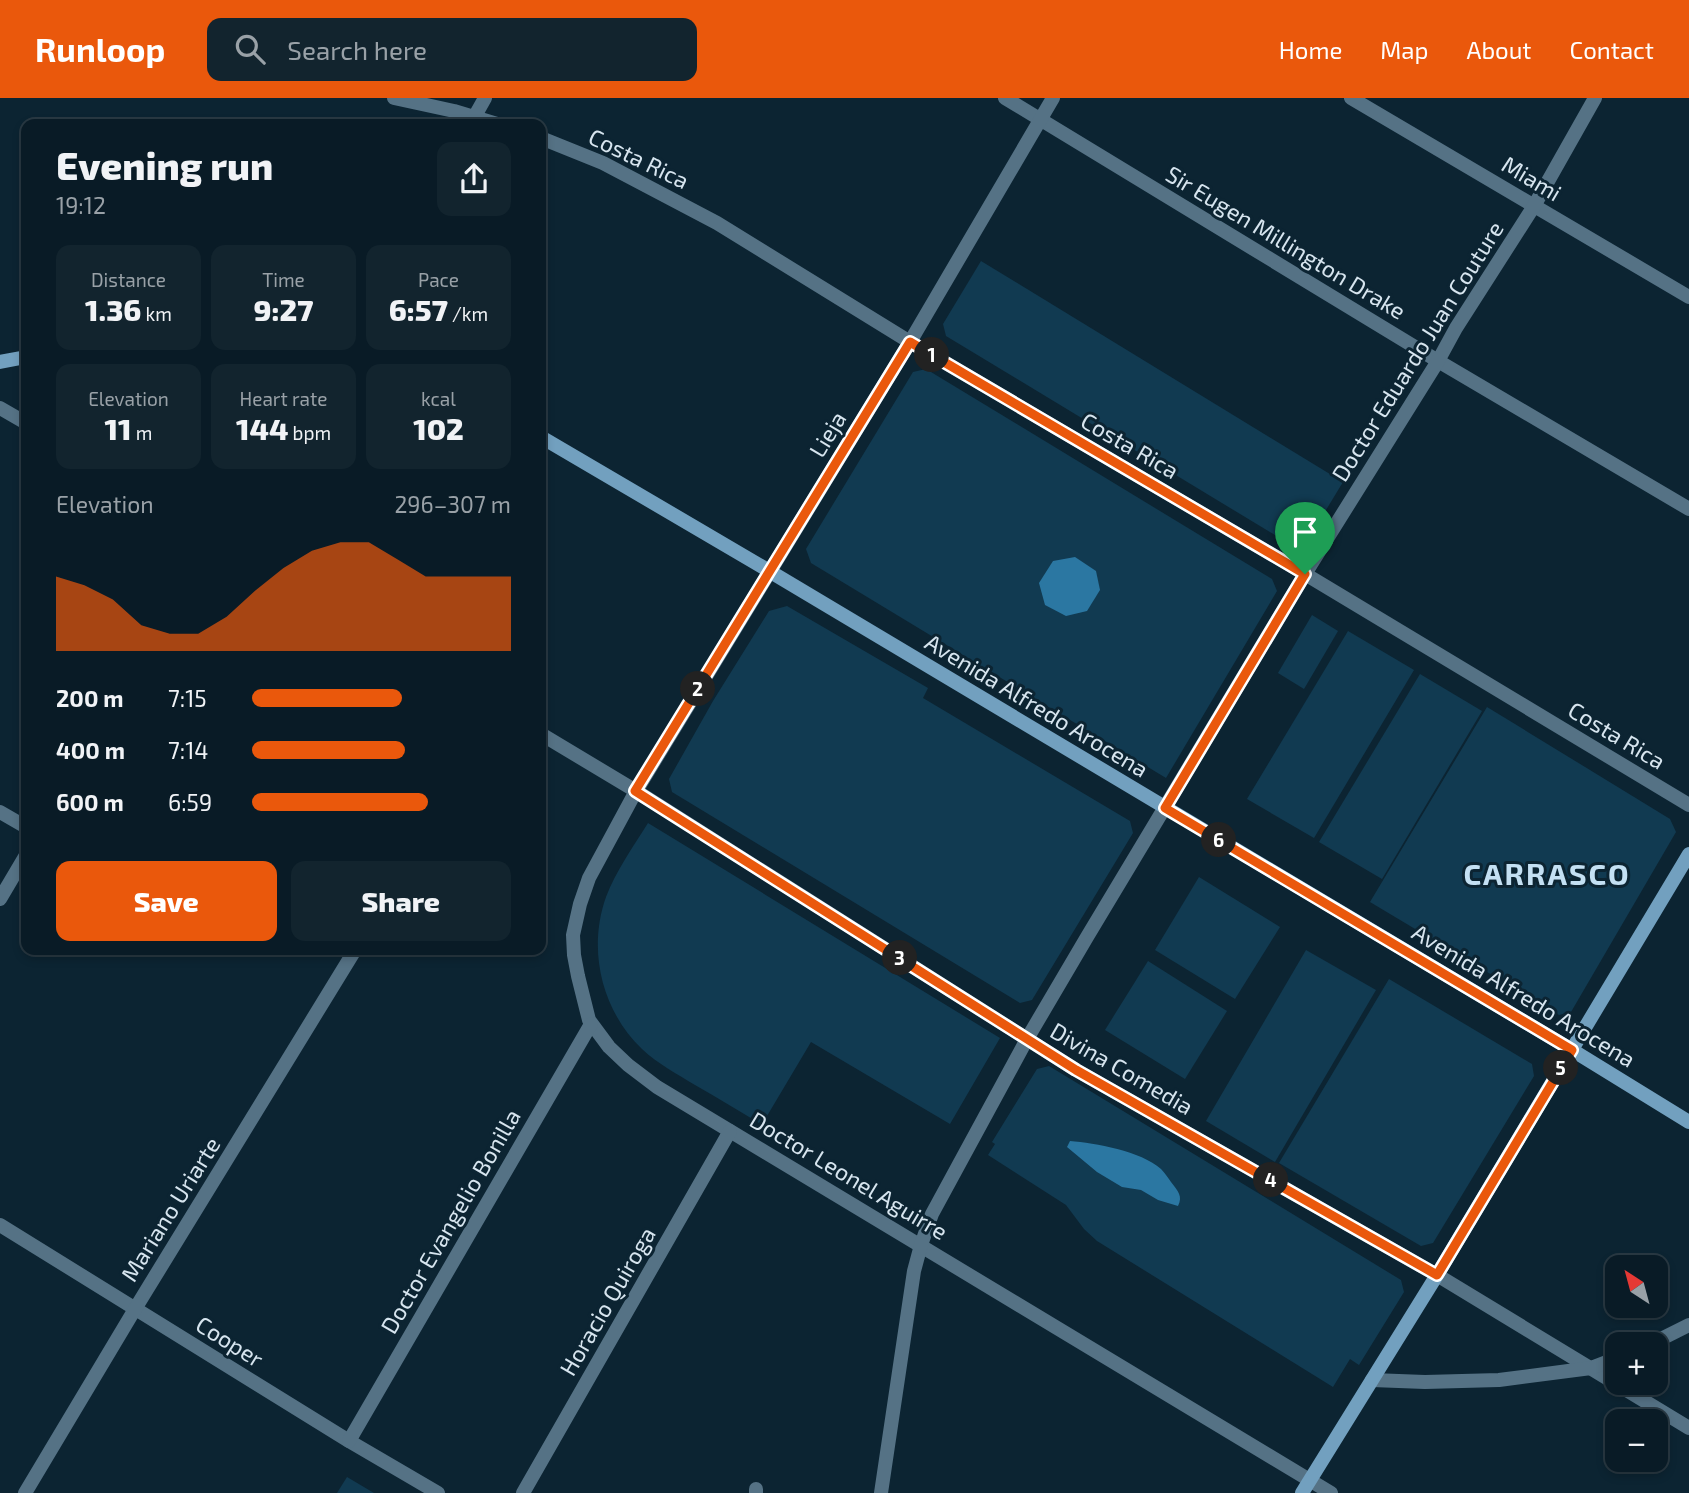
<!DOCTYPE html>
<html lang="en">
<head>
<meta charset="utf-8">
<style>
	:root { --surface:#091b26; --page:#12242e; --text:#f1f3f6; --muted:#99a1a7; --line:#293943; --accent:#ea580c }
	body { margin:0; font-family:"Exo 2",sans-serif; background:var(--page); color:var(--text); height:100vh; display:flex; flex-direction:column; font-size:26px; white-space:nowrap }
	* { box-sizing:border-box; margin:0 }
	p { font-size:23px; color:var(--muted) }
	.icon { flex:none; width:38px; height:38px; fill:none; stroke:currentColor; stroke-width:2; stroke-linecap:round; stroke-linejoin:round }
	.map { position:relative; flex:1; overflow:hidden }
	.panel { position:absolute; left:21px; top:21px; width:525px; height:836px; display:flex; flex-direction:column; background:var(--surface); border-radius:14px; box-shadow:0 4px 10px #0003,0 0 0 2px var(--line) }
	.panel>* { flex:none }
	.needle { width:46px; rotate:324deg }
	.fabs { position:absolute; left:1605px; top:1157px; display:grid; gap:14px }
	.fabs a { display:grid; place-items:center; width:63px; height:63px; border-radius:14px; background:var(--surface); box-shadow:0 4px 10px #0003,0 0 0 2px var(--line); font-size:35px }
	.pin { position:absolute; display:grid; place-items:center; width:60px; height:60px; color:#fff; margin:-72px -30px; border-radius:50% 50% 50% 0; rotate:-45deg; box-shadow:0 0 7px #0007 }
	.pin .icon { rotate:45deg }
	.km { position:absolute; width:35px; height:35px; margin:-18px; border-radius:50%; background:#222; color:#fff; font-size:19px; line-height:35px; text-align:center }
	.round { display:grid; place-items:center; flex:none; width:74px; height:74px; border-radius:14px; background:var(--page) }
	.head { display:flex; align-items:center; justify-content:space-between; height:119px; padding:0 35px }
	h1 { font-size:38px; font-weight:800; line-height:52px }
	.metrics { display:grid; grid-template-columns:repeat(3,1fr); gap:10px; height:119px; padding:7px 35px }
	.metrics div { display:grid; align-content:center; border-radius:14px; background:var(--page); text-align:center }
	.metrics b { font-size:30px; font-weight:800 }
	.metrics small { font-size:19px; font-weight:400 }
	.metrics p { font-size:19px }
	.chart { height:196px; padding:14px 35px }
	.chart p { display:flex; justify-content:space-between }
	.chart svg { width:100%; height:126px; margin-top:7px; fill:var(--accent); opacity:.7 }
	.button { display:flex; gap:14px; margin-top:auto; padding:14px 35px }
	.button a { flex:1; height:80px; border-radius:14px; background:var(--accent); color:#fff; font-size:28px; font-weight:800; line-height:80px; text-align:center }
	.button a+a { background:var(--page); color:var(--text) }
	ul { padding:0 35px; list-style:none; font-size:23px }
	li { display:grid; grid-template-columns:112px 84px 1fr; align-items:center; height:52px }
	li i { height:18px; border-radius:9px; background:var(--accent) }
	header { display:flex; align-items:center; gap:42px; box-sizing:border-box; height:98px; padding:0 35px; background:var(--accent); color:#fff }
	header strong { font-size:33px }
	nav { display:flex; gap:38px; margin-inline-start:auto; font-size:24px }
	.search { width:490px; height:63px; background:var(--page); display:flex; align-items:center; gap:18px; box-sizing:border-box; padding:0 24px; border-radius:14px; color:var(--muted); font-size:26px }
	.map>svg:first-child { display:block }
	.green { fill:#113a51 }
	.water { fill:#2b77a2 }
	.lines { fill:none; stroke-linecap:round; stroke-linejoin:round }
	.street { stroke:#557285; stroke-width:14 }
	.secondary { stroke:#72a0bf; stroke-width:14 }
	.route-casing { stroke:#fff; stroke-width:14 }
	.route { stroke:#ea580c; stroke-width:9 }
	.labels { text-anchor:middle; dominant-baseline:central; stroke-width:6; stroke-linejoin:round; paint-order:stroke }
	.street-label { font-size:23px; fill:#d7e5ef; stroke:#0c2432 }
	.district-label { font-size:30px; font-weight:bold; letter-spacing:2px; fill:#c4e0f3; stroke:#0c2432 }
</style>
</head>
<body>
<header>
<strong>Runloop</strong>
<div class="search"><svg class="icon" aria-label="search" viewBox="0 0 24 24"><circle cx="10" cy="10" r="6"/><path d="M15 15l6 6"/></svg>Search here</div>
<nav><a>Home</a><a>Map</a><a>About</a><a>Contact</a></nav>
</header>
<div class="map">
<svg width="1689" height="1395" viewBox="0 0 1689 1395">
	<rect width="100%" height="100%" fill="#0c2432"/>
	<g class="green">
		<path d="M981,163L1343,384L1306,445L1293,448L946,238L943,226Z"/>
		<path d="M926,271L1272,481L1277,493L1166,680L811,465L806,451L913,274Z"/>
		<path d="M787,508L928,590L923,600L1130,723L1133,735L1032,902L1020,905L672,694L669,681L713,603L769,513Z"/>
		<path d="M1312,517L1338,533L1304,591L1278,575Z"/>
		<path d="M1348,533L1414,572L1314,740L1247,701Z"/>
		<path d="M1420,576L1482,613L1382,781L1319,744Z"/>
		<path d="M1487,609L1670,721L1676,734L1571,914L1559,917L1370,804Z"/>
		<path d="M648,725L1000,940L950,1026L811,944L767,1018L766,1024L769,1031C744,1016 720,1001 695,987C677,976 658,966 642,951C602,913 587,852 606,799C616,773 633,749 648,725Z"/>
		<path d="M1199,779L1280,829L1235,901L1155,852Z"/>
		<path d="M1306,852L1376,892L1275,1064L1206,1023Z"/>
		<path d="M1148,863L1227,913L1185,981L1105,932Z"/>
		<path d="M1389,881L1532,966L1534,978L1433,1145L1421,1148L1279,1065Z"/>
		<path d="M1049,968L1401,1182L1404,1194L1359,1267L1350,1261L1333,1289L1097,1143L1084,1131L1066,1107L988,1057L995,1046L992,1044L1037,971Z"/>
		<path d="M347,1379L374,1395H337Z"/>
	</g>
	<g class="water">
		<path d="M1075,459L1096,473L1100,492L1087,513L1066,518L1045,507L1039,485L1053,463Z"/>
		<path d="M1070,1043C1095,1045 1141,1053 1161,1071C1165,1075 1168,1080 1171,1084C1178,1093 1183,1098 1178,1108L1158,1102L1141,1092L1122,1089L1097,1074L1067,1049Z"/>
	</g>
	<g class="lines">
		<g class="street">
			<path d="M394,0L454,13L497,26"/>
			<path d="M1005,0L1438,263L1689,411"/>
			<path d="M1053,0L910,244L636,693L589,780L580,806L573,837L574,857L578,878L589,922L609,949L628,967L657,989L1331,1395"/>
			<path d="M1351,0L1689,199"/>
			<path d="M471,25L485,0"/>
			<path d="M541,40L603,65L717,125L910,244L1305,476L1689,707"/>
			<path d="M0,310L26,325"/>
			<path d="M541,636L636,693L1076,972L1437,1177L1689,1330"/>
			<path d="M0,714L26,729"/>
			<path d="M0,801L26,757"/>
			<path d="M0,1127L349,1343L438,1395"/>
			<path d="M1651,1246L1689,1227"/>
			<path d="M1372,1282L1425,1284L1499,1282L1591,1270L1617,1260"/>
			<path d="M349,1343L591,926"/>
			<path d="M25,1395L135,1211L355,852"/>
			<path d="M523,1395L730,1033"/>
			<path d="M756,1395V1391"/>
			<path d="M881,1395L914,1173L921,1147L932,1116L1027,941L1087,839L1305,476L1438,263L1456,230L1534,108L1595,0"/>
		</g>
		<g class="secondary">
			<path d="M0,264L26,259"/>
			<path d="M541,339L754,464L1572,952L1689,1024"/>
			<path d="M1302,1395L1437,1177L1689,756"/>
		</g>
	</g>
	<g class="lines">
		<g class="route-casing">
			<path id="route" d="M910,244L1305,476L1165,710L1572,952L1437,1177L1076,972L635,693Z"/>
		</g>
		<use href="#route" class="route"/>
	</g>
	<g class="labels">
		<g class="street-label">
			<text transform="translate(639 60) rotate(26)">Costa Rica</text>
			<text transform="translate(1532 80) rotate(31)">Miami</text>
			<text transform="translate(1286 144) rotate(31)">Sir Eugen Millington Drake</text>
			<text transform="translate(1417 253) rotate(-58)">Doctor Eduardo Juan Couture</text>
			<text transform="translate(827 336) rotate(-59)">Lieja</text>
			<text transform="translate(1130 347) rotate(30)">Costa Rica</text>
			<text transform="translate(1037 607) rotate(31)">Avenida Alfredo Arocena</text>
			<text transform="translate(1617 637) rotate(31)">Costa Rica</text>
			<text transform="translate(1524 897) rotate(31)">Avenida Alfredo Arocena</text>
			<text transform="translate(1122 970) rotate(30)">Divina Comedia</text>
			<text transform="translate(849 1077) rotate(31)">Doctor Leonel Aguirre</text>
			<text transform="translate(170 1111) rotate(-58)">Mariano Uriarte</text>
			<text transform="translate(450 1123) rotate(-60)">Doctor Evangelio Bonilla</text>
			<text transform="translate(607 1203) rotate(-60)">Horacio Quiroga</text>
			<text transform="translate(230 1243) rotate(32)">Cooper</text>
		</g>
		<g class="district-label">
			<text x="1547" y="775">CARRASCO</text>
		</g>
	</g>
</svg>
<div class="fabs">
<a><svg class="needle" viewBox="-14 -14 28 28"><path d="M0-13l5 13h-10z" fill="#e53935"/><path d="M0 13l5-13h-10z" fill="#99a1a7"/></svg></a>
<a>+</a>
<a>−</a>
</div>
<div class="pin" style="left:1305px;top:476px;background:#1e9e55"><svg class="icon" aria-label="arrive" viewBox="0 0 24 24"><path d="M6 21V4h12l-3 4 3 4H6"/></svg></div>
<b class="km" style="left:932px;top:257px">1</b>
<b class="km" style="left:698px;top:591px">2</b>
<b class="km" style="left:900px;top:860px">3</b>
<b class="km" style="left:1271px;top:1082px">4</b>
<b class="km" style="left:1561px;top:970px">5</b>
<b class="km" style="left:1219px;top:742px">6</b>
<section class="panel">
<div class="head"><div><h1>Evening run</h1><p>19:12</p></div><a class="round"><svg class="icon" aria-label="share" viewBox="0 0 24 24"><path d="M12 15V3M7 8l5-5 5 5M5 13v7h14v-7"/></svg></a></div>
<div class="metrics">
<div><p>Distance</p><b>1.36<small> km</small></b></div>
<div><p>Time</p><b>9:27</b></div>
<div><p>Pace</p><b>6:57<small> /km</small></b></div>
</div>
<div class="metrics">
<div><p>Elevation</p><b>11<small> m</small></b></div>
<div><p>Heart rate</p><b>144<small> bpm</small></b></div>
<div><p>kcal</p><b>102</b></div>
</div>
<div class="chart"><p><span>Elevation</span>296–307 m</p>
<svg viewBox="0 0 160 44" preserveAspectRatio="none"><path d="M0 44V18L10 21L20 26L30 35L40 38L50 38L60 32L70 23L80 15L90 9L100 6L110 6L120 12L130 18L140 18L150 18L160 18V44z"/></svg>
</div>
<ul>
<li><b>200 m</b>7:15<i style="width:58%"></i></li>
<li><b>400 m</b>7:14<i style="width:59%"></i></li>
<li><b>600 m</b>6:59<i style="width:68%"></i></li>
</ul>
<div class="button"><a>Save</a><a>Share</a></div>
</section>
</div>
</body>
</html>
